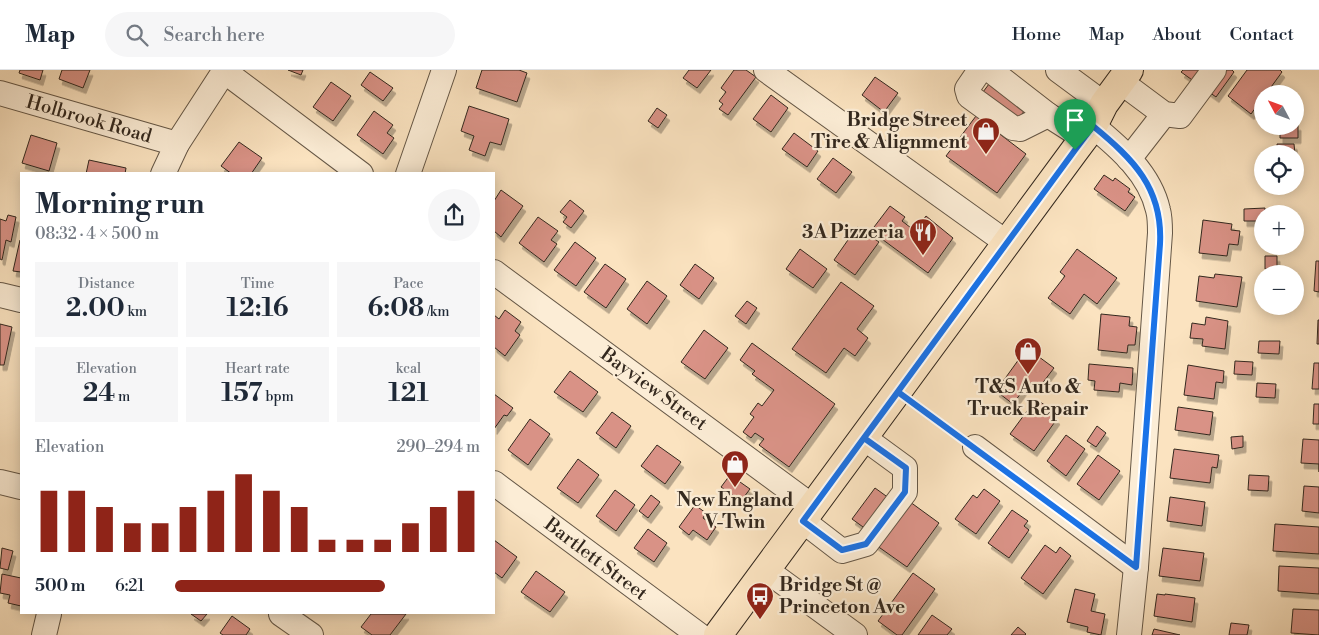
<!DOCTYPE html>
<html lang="en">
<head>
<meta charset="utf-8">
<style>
	:root { --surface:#fff; --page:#f6f6f7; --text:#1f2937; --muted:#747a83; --line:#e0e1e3; --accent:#8f2418 }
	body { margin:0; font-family:"Libre Bodoni",serif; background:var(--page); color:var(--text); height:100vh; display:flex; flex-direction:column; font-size:19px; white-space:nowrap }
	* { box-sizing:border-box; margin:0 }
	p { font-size:16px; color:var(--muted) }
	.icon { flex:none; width:28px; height:28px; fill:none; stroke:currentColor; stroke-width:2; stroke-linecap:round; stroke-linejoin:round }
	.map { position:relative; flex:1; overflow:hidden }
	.drawer { position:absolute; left:20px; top:102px; width:475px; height:442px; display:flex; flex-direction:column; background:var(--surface); border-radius:0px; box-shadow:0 2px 12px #0003 }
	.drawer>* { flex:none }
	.needle { width:32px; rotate:311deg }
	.controls { position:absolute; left:1254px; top:15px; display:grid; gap:10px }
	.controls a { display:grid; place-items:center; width:50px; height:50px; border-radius:50%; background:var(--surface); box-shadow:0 2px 12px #0003; font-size:25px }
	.pin { position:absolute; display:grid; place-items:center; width:42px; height:42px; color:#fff; margin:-51px -21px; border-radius:50% 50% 50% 0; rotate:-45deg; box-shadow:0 0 5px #0007 }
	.pin .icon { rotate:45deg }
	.round { display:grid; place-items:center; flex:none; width:52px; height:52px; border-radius:26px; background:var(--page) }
	.head { display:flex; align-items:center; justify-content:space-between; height:85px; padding:0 15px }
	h1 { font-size:28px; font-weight:700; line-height:38px }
	.metrics { display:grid; grid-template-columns:repeat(3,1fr); gap:8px; height:85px; padding:5px 15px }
	.metrics div { display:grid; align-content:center; border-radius:0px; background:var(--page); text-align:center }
	.metrics b { font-size:25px; font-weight:700 }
	.metrics small { font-size:14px; font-weight:400 }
	.metrics p { font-size:14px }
	.chart { height:140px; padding:10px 15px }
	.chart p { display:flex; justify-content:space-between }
	.chart svg { width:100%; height:90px; margin-top:5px; stroke:var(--accent); stroke-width:6 }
	ul { padding:0 15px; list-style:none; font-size:16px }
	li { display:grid; grid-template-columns:80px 60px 1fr; align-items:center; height:38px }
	li i { height:12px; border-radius:6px; background:var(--accent) }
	header { display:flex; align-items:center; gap:30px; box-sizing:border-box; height:70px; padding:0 25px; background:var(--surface); border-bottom:1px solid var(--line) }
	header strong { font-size:24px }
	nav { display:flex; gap:28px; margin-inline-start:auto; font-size:18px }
	.search { width:350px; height:45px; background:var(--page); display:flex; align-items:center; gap:12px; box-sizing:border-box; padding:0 18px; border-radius:28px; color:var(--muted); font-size:19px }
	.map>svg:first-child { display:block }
	.building { fill:#d99286; stroke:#33281e; filter:url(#shadow) }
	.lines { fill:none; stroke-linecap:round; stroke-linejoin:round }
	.minor-casing { stroke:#655746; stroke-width:26 }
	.major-casing { stroke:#33281e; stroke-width:30 }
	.path { stroke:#33281e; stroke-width:3; stroke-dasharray:1 2.5; stroke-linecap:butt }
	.minor { stroke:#fcedd6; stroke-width:24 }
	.major { stroke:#fbe3c0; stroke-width:28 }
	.route-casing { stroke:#fff; stroke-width:10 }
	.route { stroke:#1a73e8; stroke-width:6 }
	.labels { text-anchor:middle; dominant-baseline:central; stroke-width:4.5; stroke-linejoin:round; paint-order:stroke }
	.street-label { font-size:19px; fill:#33281e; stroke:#fcedd6 }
	.poi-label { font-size:19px; font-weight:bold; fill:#33281e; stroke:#fcedd6; text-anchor:end }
</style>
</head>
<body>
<header>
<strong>Map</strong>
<div class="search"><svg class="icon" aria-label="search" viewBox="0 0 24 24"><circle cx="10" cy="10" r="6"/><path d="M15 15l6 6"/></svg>Search here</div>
<nav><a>Home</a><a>Map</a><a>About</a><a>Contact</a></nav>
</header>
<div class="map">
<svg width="1319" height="565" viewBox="0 0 1319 565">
	<defs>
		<filter id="shadow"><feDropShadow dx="3" dy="5.5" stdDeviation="0" flood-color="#0004"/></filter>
	</defs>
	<rect width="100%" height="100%" fill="#fbe3c0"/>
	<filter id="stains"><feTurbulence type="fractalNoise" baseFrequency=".004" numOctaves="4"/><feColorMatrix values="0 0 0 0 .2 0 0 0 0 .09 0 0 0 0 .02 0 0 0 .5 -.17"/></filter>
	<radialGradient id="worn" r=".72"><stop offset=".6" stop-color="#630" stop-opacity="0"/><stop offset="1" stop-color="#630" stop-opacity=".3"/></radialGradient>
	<g class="building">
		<path d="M20,0H43L40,10L19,3Z"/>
		<path d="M62,0H90L83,18L59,9Z"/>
		<path d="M288,0H303L301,5Z"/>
		<path d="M482,0H519L527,3L517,32L476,18Z"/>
		<path d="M689,0H711L697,18L683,8Z"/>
		<path d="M734,0H746L756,7L728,45L719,39L723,34L719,31L726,22L721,18Z"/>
		<path d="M1183,0H1232L1234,2L1216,27L1181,2Z"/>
		<path d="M1247,0H1280L1282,2L1266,24H1262V29L1251,44L1228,26Z"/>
		<path d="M370,2L393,18L383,31L361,15Z"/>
		<path d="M875,7L898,23L884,42L862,25Z"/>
		<path d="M331,12L351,26L333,51L313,37Z"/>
		<path d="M989,14L1025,40L1016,52L980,26Z"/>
		<path d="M771,25L788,38L771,62L753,49Z"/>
		<path d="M469,36L509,49L501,75L490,72L485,86L469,80L474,66L461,61Z"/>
		<path d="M657,38L667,45L658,58L648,51Z"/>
		<path d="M374,41L393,55L387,63L394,68L383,84L357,65Z"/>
		<path d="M976,46L1026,84L997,123L946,86Z"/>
		<path d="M1295,55H1298V68H1280V56Z"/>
		<path d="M794,63L818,81L807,97L782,79Z"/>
		<path d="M31,65L57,73L49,101L22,93Z"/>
		<path d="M239,72L262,88L251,104H232L221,96Z"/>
		<path d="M1277,74H1294L1295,84H1278Z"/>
		<path d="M833,88L852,102L836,123L817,109Z"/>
		<path d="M89,90L126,98L125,104H86Z"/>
		<path d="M1104,105L1113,111L1115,108L1130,119L1128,122L1135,127L1125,141L1094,119Z"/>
		<path d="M501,120L523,136L501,167L494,161V131Z"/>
		<path d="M570,130L584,141L571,158L563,152L567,147L560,142Z"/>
		<path d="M890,136L905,147L902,151L915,161L926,146L953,168L928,203L871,161Z"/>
		<path d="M1265,138V144H1262V151H1244V139Z"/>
		<path d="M8,145L16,147L11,172L6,170L2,190L0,189V149L6,151Z"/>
		<path d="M538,147L558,161L551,170L557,174L544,192L519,173Z"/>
		<path d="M1203,150L1232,154L1231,160L1240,161L1238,175L1229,174L1227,186L1199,183Z"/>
		<path d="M857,157L879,172L855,205L834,190Z"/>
		<path d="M20,170L21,171V202L13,201Z"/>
		<path d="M575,172L596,188L576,216L554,200Z"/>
		<path d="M800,179L827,199L813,218L786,199Z"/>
		<path d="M1077,179L1117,208L1097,234L1084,224L1070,244L1048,228L1065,206L1060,202Z"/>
		<path d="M1265,186H1277V200L1265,199Z"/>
		<path d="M1316,191H1319V222L1314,221Z"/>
		<path d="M605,194L626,209L606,238L584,222Z"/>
		<path d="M695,194L714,208L699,229L680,215Z"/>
		<path d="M1215,204L1242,207L1237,237L1196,231L1199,206L1214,208Z"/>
		<path d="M647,211L667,226L647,254L627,239Z"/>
		<path d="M841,212L874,236L857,259L868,268L855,286L844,278L826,303L792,279Z"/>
		<path d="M747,231L757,238L746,254L735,246Z"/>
		<path d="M505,240L521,252L515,261L520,265L505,286L494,277V245L499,249Z"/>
		<path d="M1101,244L1130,247L1129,256L1137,257L1135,275H1128L1127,283L1098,280Z"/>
		<path d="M1206,247L1228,251L1225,279L1202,276L1203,269L1190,268L1192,253L1205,255Z"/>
		<path d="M1318,250H1319V274H1317Z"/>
		<path d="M0,254L12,257L4,295H0Z"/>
		<path d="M704,260L728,278L705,309L681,292Z"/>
		<path d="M1259,271H1280L1279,284L1258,283Z"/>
		<path d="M752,273L835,334L789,397L759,375L764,369L755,363L751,368L743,362L754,347L750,344L758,333L762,336L774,320L752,304L755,301L740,290Z"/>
		<path d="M1027,278L1054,298L1038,319L1029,312L1013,334L996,321Z"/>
		<path d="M1235,291L1253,292L1252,305L1234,304Z"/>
		<path d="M1314,293H1319V319H1312Z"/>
		<path d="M1089,294L1133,298L1132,315L1120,313L1119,322L1094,320L1095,311L1088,310Z"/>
		<path d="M1188,295L1224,301L1223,313L1216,312L1214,329L1184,325Z"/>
		<path d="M570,301L598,322L583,342L554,322Z"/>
		<path d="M1257,313L1276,314L1275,328L1256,327Z"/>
		<path d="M494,324L513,338L507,346L504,345L494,359Z"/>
		<path d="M1036,329L1046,336L1043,339L1057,349L1034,381L1010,364Z"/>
		<path d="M1314,334H1319V354H1313Z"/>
		<path d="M1178,337L1213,342L1210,365L1175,360Z"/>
		<path d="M612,342L631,356L616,378L596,363Z"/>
		<path d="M530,349L550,364L528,395L508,380Z"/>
		<path d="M1097,356L1106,363L1096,377L1087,371Z"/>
		<path d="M1066,365L1085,379L1066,406L1047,391Z"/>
		<path d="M1243,366V377L1232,379L1231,367Z"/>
		<path d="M1303,369L1319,370V402V394L1301,393Z"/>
		<path d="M657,375L681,392L665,414L641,396Z"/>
		<path d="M1174,379L1219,385L1217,398L1212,397L1210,413L1170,408Z"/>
		<path d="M1098,385L1120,401L1099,430L1077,414Z"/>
		<path d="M578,389L599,405L578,433L557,418Z"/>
		<path d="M730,405L750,419L741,431L721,417Z"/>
		<path d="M1249,405L1269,406L1268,421L1248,420Z"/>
		<path d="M1304,416L1319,417V443L1302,441Z"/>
		<path d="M875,418L893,431L870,462L852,449Z"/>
		<path d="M984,419L1000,431L976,464L955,449L973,425L977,428Z"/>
		<path d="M615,420L635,435L616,461L596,446Z"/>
		<path d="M651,425L660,432L648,448L639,441Z"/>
		<path d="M1170,427L1205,432L1202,456L1167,451Z"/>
		<path d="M906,429L939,453L907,497L873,473Z"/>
		<path d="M695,435L706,443L703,448L716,457L707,470L693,460L689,465L679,457Z"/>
		<path d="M1012,440L1028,451L1024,456L1029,460L1009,488L988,473Z"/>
		<path d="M1275,454L1319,457V484L1273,481Z"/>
		<path d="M648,459L667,473L654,492L634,478Z"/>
		<path d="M494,470L517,487L502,508L494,502Z"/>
		<path d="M1045,475L1056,483L1060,477L1071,486L1043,524L1021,508Z"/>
		<path d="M2,478L13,481L8,500L0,498Z"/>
		<path d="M1163,478L1204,483L1200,511L1159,506Z"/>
		<path d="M1279,496L1319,498V524L1278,521Z"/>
		<path d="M536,501L565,522L550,542L521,522Z"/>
		<path d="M913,503L935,519L902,565H897L878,551Z"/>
		<path d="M2,504L21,508V536L8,533L10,525L0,523Z"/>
		<path d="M1075,519L1095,524L1091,541L1105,544L1101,565L1087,562L1088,557L1067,552Z"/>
		<path d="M1157,524L1165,525V524L1195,528L1192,552L1154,546Z"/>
		<path d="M1293,539L1319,540V565L1291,563Z"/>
		<path d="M191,544H207L201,551Z"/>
		<path d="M371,544H406L390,565H372L361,557Z"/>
		<path d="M932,545L952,559L947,565H918Z"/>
		<path d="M232,546L250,559L246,565H223L220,563Z"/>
		<path d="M1231,553L1249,555L1247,565H1229Z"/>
		<path d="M1018,557L1026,564L1025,565H1011Z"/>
		<path d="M1154,559L1180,565H1152Z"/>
	</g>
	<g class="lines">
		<g class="minor-casing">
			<g id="minor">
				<path d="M766,0L1007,173"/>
				<path d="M980,0L967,19L969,26L1013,58L1020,59L1048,45"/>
				<path d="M990,0L1048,45L1084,68"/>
				<path d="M1058,0L1104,34"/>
				<path d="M224,1L361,104"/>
				<path d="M1121,12L1164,44L1180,46L1214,0"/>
				<path d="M0,23L177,74"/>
				<path d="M1093,56C1120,78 1150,104 1158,140C1160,147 1160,156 1160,163L1136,497L1129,565"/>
				<path d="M1129,89L1164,44"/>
				<path d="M163,104L177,74L225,0"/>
				<path d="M408,104L444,0"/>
				<path d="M494,202L813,437"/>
				<path d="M0,225L21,230"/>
				<path d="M975,377L1136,497"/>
				<path d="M0,412L21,417"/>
				<path d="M494,413L699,565"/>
				<path d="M803,451L842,481L866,474L905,422V398L864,368"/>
				<path d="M766,500L855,565"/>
				<path d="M281,544L311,565"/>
				<path d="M44,565L49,544"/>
			</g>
		</g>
		<g class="major-casing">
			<path id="major" d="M718,565L1075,80L1093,56L1104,34L1129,0"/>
		</g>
		<path class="path" d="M916,335L958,365"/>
		<use href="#minor" class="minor"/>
		<use href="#major" class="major"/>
	</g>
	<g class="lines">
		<g class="route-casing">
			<path id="route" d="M1075,80L803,451L842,480L866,474L905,422L906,398L864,368L898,322L1136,497L1160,174C1163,118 1133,89 1093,56L1075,80"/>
		</g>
		<use href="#route" class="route"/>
	</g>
	<defs>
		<g id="shop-pin" transform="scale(1.4375)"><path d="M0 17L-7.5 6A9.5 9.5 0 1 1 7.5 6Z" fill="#8f2418" stroke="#fcedd6"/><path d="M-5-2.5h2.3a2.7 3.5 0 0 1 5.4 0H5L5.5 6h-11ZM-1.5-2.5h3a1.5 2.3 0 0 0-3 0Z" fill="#fff"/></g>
		<g id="restaurant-pin" transform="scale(1.4375)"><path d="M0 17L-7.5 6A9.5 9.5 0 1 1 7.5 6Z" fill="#8f2418" stroke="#fcedd6"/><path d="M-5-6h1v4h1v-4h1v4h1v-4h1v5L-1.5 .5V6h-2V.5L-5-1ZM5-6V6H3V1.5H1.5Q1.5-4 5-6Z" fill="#fff"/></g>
		<g id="bus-pin" transform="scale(1.4375)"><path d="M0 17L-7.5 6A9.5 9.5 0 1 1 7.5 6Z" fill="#8f2418" stroke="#fcedd6"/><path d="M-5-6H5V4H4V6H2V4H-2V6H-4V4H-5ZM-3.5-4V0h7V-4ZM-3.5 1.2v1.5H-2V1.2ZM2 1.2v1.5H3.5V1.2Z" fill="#fff"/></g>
	</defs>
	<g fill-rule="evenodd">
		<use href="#shop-pin" x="986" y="61"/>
		<use href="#restaurant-pin" x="923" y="162"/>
		<use href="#shop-pin" x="1028" y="281"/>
		<use href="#shop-pin" x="735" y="394"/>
		<use href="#bus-pin" x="760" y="526"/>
	</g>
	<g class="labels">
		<g class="street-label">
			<text transform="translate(89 49) rotate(16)">Holbrook Road</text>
			<text transform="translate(654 319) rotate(36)">Bayview Street</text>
			<text transform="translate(596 489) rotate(37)">Bartlett Street</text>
		</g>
		<g class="poi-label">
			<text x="967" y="50">Bridge Street<tspan x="967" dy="22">Tire &amp; Alignment</tspan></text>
			<text x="904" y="162">3A Pizzeria</text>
			<text x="1028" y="317" text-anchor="middle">T&amp;S Auto &amp;<tspan x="1028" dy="22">Truck Repair</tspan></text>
			<text x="735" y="430" text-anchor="middle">New England<tspan x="735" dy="22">V-Twin</tspan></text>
			<text x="779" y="515" text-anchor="start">Bridge St @<tspan x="779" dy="22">Princeton Ave</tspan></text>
		</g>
	</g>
	<rect width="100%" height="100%" filter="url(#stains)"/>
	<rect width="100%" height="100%" fill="url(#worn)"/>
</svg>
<div class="controls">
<a><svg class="needle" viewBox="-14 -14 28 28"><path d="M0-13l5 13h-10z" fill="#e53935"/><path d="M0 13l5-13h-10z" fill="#747a83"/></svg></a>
<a><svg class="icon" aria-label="locate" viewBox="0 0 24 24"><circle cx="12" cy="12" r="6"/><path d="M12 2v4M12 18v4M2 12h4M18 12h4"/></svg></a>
<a>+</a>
<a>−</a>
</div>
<div class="pin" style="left:1075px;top:80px;background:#1e9e55"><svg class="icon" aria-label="arrive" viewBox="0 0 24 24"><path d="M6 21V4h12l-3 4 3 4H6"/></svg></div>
<section class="drawer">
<div class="head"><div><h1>Morning run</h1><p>08:32 · 4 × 500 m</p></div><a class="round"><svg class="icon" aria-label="share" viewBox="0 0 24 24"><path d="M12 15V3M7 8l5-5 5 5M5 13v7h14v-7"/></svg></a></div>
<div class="metrics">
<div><p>Distance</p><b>2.00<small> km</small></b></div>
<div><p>Time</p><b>12:16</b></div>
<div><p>Pace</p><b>6:08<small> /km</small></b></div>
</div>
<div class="metrics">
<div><p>Elevation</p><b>24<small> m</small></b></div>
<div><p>Heart rate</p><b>157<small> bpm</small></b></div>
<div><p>kcal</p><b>121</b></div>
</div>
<div class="chart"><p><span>Elevation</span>290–294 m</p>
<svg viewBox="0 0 160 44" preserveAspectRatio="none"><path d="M5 44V14M15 44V14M25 44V22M35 44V30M45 44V30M55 44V22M65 44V14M75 44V6M85 44V14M95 44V22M105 44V38M115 44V38M125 44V38M135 44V30M145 44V22M155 44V14"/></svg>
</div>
<ul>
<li><b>500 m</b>6:21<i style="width:69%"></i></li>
</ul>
</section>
</div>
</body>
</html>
